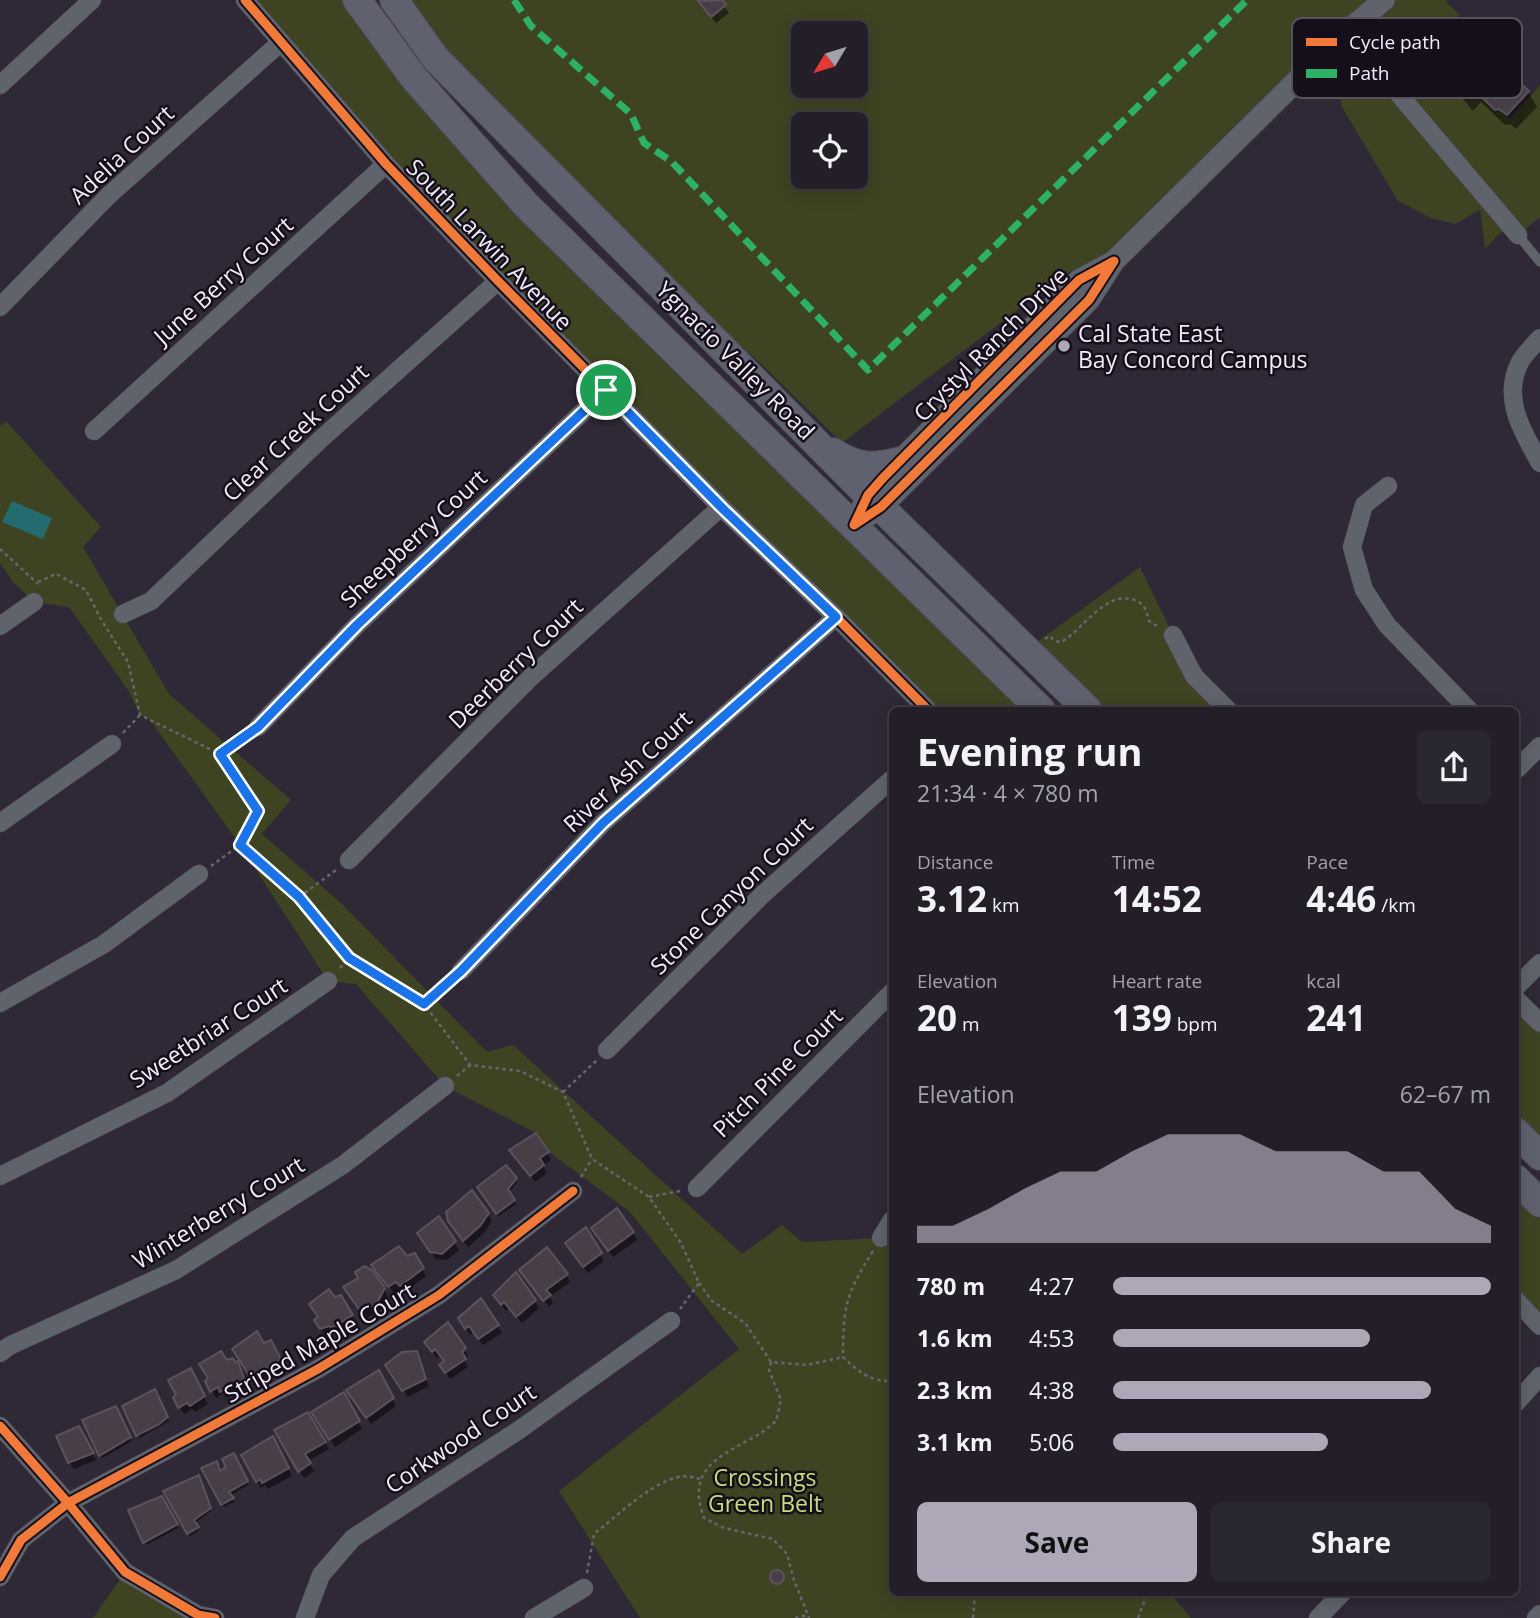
<!DOCTYPE html>
<html lang="en">
<head>
<meta charset="utf-8">
<style>
	:root { --surface:#231e28; --page:#2b2730; --text:#f1f3f6; --muted:#a3a2a8; --line:#403c45; --accent:#aea7b7 }
	body { margin:0; font-family:"Open Sans",sans-serif; background:var(--page); color:var(--text); height:100vh; display:flex; flex-direction:column; font-size:26px; white-space:nowrap }
	* { box-sizing:border-box; margin:0 }
	p { font-size:23px; color:var(--muted) }
	.icon { flex:none; width:38px; height:38px; fill:none; stroke:currentColor; stroke-width:2; stroke-linecap:round; stroke-linejoin:round }
	.map { position:relative; flex:1; overflow:hidden }
	.sheet { position:absolute; left:889px; top:707px; width:630px; height:889px; display:flex; flex-direction:column; background:var(--surface); border-radius:10px; box-shadow:0 4px 18px #0003,0 0 0 2px var(--line) }
	.sheet>* { flex:none }
	.needle { width:46px; rotate:232deg }
	.fabs { position:absolute; left:791px; top:21px; display:grid; gap:14px }
	.fabs a { display:grid; place-items:center; width:77px; height:77px; border-radius:10px; background:var(--surface); box-shadow:0 4px 18px #0003,0 0 0 2px var(--line); font-size:35px }
	.pin { position:absolute; display:grid; place-items:center; width:60px; height:60px; color:#fff; margin:-30px; border:4px solid #fff; border-radius:50%; box-shadow:0 2px 7px #0007 }
	.round { display:grid; place-items:center; flex:none; width:74px; height:74px; border-radius:10px; background:var(--page) }
	.summary { display:flex; align-items:center; justify-content:space-between; height:119px; padding:0 28px }
	h1 { font-size:38px; font-weight:700; line-height:52px }
	.figures { display:grid; grid-template-columns:repeat(3,1fr); gap:10px; height:119px; padding:7px 28px }
	.figures div { display:grid; align-content:center }
	.figures b { font-size:35px; font-weight:700 }
	.figures small { font-size:19px; font-weight:400 }
	.figures p { font-size:19px }
	.chart { height:196px; padding:14px 28px }
	.chart p { display:flex; justify-content:space-between }
	.chart svg { width:100%; height:126px; margin-top:7px; fill:var(--accent); opacity:.7 }
	.button { display:flex; gap:14px; margin-top:auto; padding:14px 28px }
	.button a { flex:1; height:80px; border-radius:10px; background:var(--accent); color:#111; font-size:28px; font-weight:700; line-height:80px; text-align:center }
	.button a+a { background:var(--page); color:var(--text) }
	ul { padding:0 28px; list-style:none; font-size:23px }
	li { display:grid; grid-template-columns:112px 84px 1fr; align-items:center; height:52px }
	li i { height:18px; border-radius:9px; background:var(--accent) }
	.map>svg:first-child { display:block }
	.green { fill:#3e4422; fill-rule:evenodd }
	.water { fill:#236b6e }
	.shadow { fill:#0007 }
	.building { fill:#473e48; stroke:#5b525c; stroke-width:2 }
	.lines { fill:none; stroke-linecap:round; stroke-linejoin:round }
	.service-casing { stroke:#4a4451; stroke-width:10 }
	.minor-casing { stroke:#4a4451; stroke-width:19 }
	.tertiary-casing { stroke:#4a4451; stroke-width:23 }
	.trunk-casing { stroke:#4a4451; stroke-width:30 }
	.path { stroke:#66666f; stroke-width:2.5; stroke-dasharray:3.5 3.5; stroke-linecap:butt }
	.service { stroke:#5f646c; stroke-width:9 }
	.minor { stroke:#5f646c; stroke-width:18 }
	.tertiary { stroke:#5f646c; stroke-width:21 }
	.trunk { stroke:#5f626e; stroke-width:28 }
	.quiet { stroke:#2db169; stroke-width:7; stroke-dasharray:14 7; stroke-linecap:butt }
	.cycleway-casing { stroke:#150f1a; stroke-width:13 }
	.cycleway { stroke:#f17a3a; stroke-width:9 }
	.route-casing { stroke:#fff; stroke-width:14 }
	.route { stroke:#1a73e8; stroke-width:9 }
	.poi-dot { fill:#aea7b7; stroke:#150f1a; stroke-width:2.5 }
	.labels { text-anchor:middle; dominant-baseline:central; stroke-width:5; stroke-linejoin:round; paint-order:stroke }
	.street-label { font-size:23px; fill:#f3ebfd; stroke:#150f1a }
	.poi-label { font-size:23px; fill:#f3ebfd; stroke:#150f1a; text-anchor:start }
	.park-label { font-size:23px; fill:#c9dc7c; stroke:#150f1a }
	.key { fill:#150f1a; stroke:#58515e; stroke-width:2 }
	.key-label { font-size:19px; fill:#f3ebfd }
</style>
</head>
<body>
<div class="map">
<svg width="1540" height="1618" viewBox="0 0 1540 1618">
	<rect width="100%" height="100%" fill="#2f2836"/>
	<g class="green">
		<path d="M245,0H357L414,78L1041,710H928L498,281Z"/>
		<path d="M394,0H1447L1446,2L1460,15L1424,55L1455,83L1453,88L1463,97L1471,89L1495,112L1499,110L1510,119L1540,85V217L1518,235L1501,232L1485,249L1480,209L1456,224L1431,218L1398,201L1342,107L1340,97L1286,91L1114,261L1066,273L842,443L758,361L571,193ZM803,33H856V86H803ZM803,124H856V177H803Z"/>
		<path d="M6,421L101,527L83,547L169,694L291,800L262,834L342,904L487,1052L513,1045L742,1254L782,1225L802,1242L881,1238L892,1220V1592L1170,1593L1191,1618H640L559,1491L739,1349L630,1212L549,1152L536,1133L445,1086L356,984L328,981L240,845L150,720L140,715L128,690L69,607L34,602L13,582L0,563V426Z"/>
		<path d="M1140,567L1173,635L1228,710H1088L1026,650Z"/>
		<path d="M1516,999L1540,1023V1156L1516,1132Z"/>
		<path d="M1516,1179L1540,1203V1326L1516,1300Z"/>
		<path d="M125,1572L215,1618H93Z"/>
	</g>
	<path class="water" d="M12,501L52,518L43,539L2,522Z"/>
	<g class="shadow">
		<path d="M702,0H720L729,13L716,23L704,8L700,1Z"/>
		<path d="M1438,64L1490,73L1528,92L1537,107L1516,129L1510,124L1505,125L1481,102L1473,111L1447,80Z"/>
		<path d="M547,1153L551,1160L543,1166L547,1173L535,1182L516,1157Z"/>
		<path d="M515,1179L517,1182L509,1193L516,1204L499,1216L479,1188Z"/>
		<path d="M488,1214L492,1221L483,1234L468,1247L454,1229Z"/>
		<path d="M438,1218L459,1250L447,1260L436,1259L423,1241Z"/>
		<path d="M586,1230L604,1261L588,1273L572,1251Z"/>
		<path d="M633,1232L637,1240L613,1257L597,1235Z"/>
		<path d="M414,1255L426,1276L405,1292L402,1288L394,1293L378,1272Z"/>
		<path d="M521,1271L566,1275L570,1282L550,1297L553,1303L549,1307Z"/>
		<path d="M516,1275L539,1308L522,1323L509,1308L506,1311L500,1303Z"/>
		<path d="M384,1289L388,1297L380,1310L367,1318L349,1294Z"/>
		<path d="M341,1297L356,1323L337,1335L335,1333L325,1335L320,1328Z"/>
		<path d="M480,1301L502,1333L483,1345L474,1332L470,1335L460,1319Z"/>
		<path d="M270,1342L284,1367L272,1375L255,1381L238,1356Z"/>
		<path d="M426,1343L464,1349L468,1356L464,1360L468,1367L450,1379L442,1366L445,1362L440,1355L437,1358Z"/>
		<path d="M416,1353L429,1386L408,1397L391,1373Z"/>
		<path d="M227,1362L241,1371L247,1386L226,1398L223,1393L216,1398L207,1381Z"/>
		<path d="M190,1370L208,1404L195,1412L192,1409L184,1414L175,1397Z"/>
		<path d="M379,1373L396,1406L371,1424L353,1397Z"/>
		<path d="M155,1391L169,1421L140,1438L124,1407Z"/>
		<path d="M343,1394L362,1429L335,1447L313,1412Z"/>
		<path d="M115,1408L132,1441L102,1458L84,1420Z"/>
		<path d="M307,1415L329,1449L308,1461L314,1471L304,1478L277,1430Z"/>
		<path d="M78,1429L96,1460L74,1469L69,1462Z"/>
		<path d="M272,1438L292,1476L268,1489L265,1485L261,1488L243,1456Z"/>
		<path d="M233,1455L248,1485L230,1496L234,1502L224,1507L203,1469L220,1473L228,1468Z"/>
		<path d="M199,1480L211,1511L195,1523L199,1530L190,1536L165,1492Z"/>
		<path d="M161,1498L178,1528L146,1545L131,1511Z"/>
		<circle cx="778" cy="1579" r="5.5"/>
	</g>
	<g class="building">
		<path d="M722,0L726,5L711,17L698,1Z"/>
		<path d="M1452,36L1490,70L1498,63L1529,91L1507,115L1499,109L1495,110L1471,87L1463,96L1455,88L1457,84L1436,64L1444,55L1440,50Z"/>
		<path d="M536,1133L549,1152L540,1158L544,1165L530,1176L509,1150Z"/>
		<path d="M506,1165L517,1178L508,1189L515,1200L496,1214L477,1187Z"/>
		<path d="M472,1190L489,1213L480,1226L463,1241L448,1221L446,1212Z"/>
		<path d="M617,1208L634,1232L608,1251L591,1228Z"/>
		<path d="M439,1216L456,1241L442,1254L430,1252L417,1233Z"/>
		<path d="M586,1227L602,1253L583,1267L565,1243Z"/>
		<path d="M399,1246L407,1256L415,1253L424,1268L400,1286L396,1282L388,1287L371,1265Z"/>
		<path d="M547,1247L568,1274L546,1290L551,1295L543,1301L519,1270Z"/>
		<path d="M365,1266L373,1271L385,1288L377,1303L361,1312L343,1287L358,1278L355,1272Z"/>
		<path d="M516,1272L536,1300L516,1317L504,1302L501,1305L493,1295Z"/>
		<path d="M329,1289L335,1297L341,1295L353,1315L332,1328L329,1326L320,1329L314,1320L318,1317L309,1304Z"/>
		<path d="M481,1298L499,1325L478,1339L469,1326L465,1329L458,1318Z"/>
		<path d="M448,1322L466,1348L462,1352L466,1359L445,1373L439,1365L444,1361L435,1349L432,1352L424,1342Z"/>
		<path d="M257,1331L264,1343L271,1340L281,1359L268,1368L249,1375L232,1349Z"/>
		<path d="M221,1351L227,1360L233,1358L235,1362L238,1361L244,1379L220,1392L218,1387L210,1392L205,1381L208,1378L199,1364Z"/>
		<path d="M417,1351L426,1379L402,1391L385,1365L402,1352Z"/>
		<path d="M191,1368L205,1396L190,1406L187,1403L178,1408L173,1397L176,1395L168,1380Z"/>
		<path d="M379,1370L394,1398L366,1418L346,1390Z"/>
		<path d="M155,1389L168,1417L158,1425L136,1436L122,1406Z"/>
		<path d="M344,1392L360,1421L329,1440L311,1412Z"/>
		<path d="M116,1406L131,1437L99,1456L82,1420Z"/>
		<path d="M308,1412L326,1442L305,1454L311,1463L298,1472L274,1430Z"/>
		<path d="M79,1426L94,1453L68,1463L56,1436Z"/>
		<path d="M273,1436L289,1468L262,1483L260,1479L256,1482L241,1455Z"/>
		<path d="M234,1453L248,1481L229,1492L234,1498L221,1505L201,1468L217,1461L220,1471L226,1467L222,1459Z"/>
		<path d="M199,1475L211,1508L194,1520L199,1527L187,1534L163,1491Z"/>
		<path d="M162,1496L178,1524L143,1543L128,1510Z"/>
		<circle cx="777" cy="1577" r="7"/>
	</g>
	<g class="lines">
		<g class="service-casing">
			<path id="service" d="M1518,235L1540,262"/>
		</g>
		<g class="minor-casing">
			<g id="minor">
				<path d="M245,0L386,164L498,281L721,507L836,617L928,710"/>
				<path d="M1346,32L1518,235"/>
				<path d="M0,85L92,0"/>
				<path d="M0,307L108,196L280,43"/>
				<path d="M1540,338C1533,346 1523,355 1519,364C1502,400 1523,432 1540,463"/>
				<path d="M94,431L386,164"/>
				<path d="M1388,486L1364,505L1352,547L1364,590L1387,625L1469,710"/>
				<path d="M123,614L151,601L322,438L498,281"/>
				<path d="M0,626L34,602"/>
				<path d="M1173,635L1194,676L1228,710"/>
				<path d="M258,727L357,625L606,390"/>
				<path d="M1516,770L1540,746"/>
				<path d="M0,823L112,744"/>
				<path d="M349,860L530,678L721,507"/>
				<path d="M461,971L603,823L836,617"/>
				<path d="M1516,987L1540,963"/>
				<path d="M1516,999L1540,1023"/>
				<path d="M0,1003L104,944L199,874"/>
				<path d="M607,1050L762,895L892,779"/>
				<path d="M0,1176L167,1093L328,981"/>
				<path d="M697,1188L892,992"/>
				<path d="M881,1238L892,1220"/>
				<path d="M1516,1300L1540,1326"/>
				<path d="M0,1353L9,1346L176,1270L343,1165L445,1086"/>
				<path d="M1516,1403L1540,1376"/>
				<path d="M0,1426L68,1503L125,1572L198,1615L215,1618"/>
				<path d="M0,1577L21,1540L68,1503L318,1369L439,1295L573,1191"/>
				<path d="M305,1618L321,1575L353,1538L519,1430L671,1321"/>
				<path d="M534,1618L584,1588"/>
				<path d="M1318,1618L1343,1592"/>
				<path d="M1536,1618L1540,1614"/>
			</g>
		</g>
		<g class="tertiary-casing">
			<g id="tertiary">
				<path d="M1114,261L1089,300L881,507L854,525L868,495L883,478L1079,280Z"/>
				<path d="M1114,261L1346,32L1384,0"/>
			</g>
		</g>
		<g class="trunk-casing">
			<g id="trunk">
				<path d="M357,0L414,78L526,205L1041,710"/>
				<path d="M394,0L436,59L868,495L1088,710"/>
				<path d="M833,452C858,468 872,468 900,461"/>
				<path d="M1516,1132L1540,1156"/>
				<path d="M1516,1179L1540,1203"/>
			</g>
		</g>
		<g class="path">
			<path d="M0,549L38,584"/>
			<path d="M38,582L56,574L86,590L102,621L128,662L140,715L220,754L258,811L240,845L299,897L349,958L424,1004L470,1065L520,1071L563,1092L592,1159L649,1197L681,1243L699,1283L680,1309"/>
			<path d="M1045,639L1049,636L1055,641L1061,642C1083,630 1105,590 1134,600C1144,603 1147,611 1149,621L1159,627"/>
			<path d="M123,733L140,715"/>
			<path d="M220,754L246,736"/>
			<path d="M211,866L240,845"/>
			<path d="M299,897L336,870"/>
			<path d="M340,968L349,958"/>
			<path d="M424,1004L451,981"/>
			<path d="M457,1076L470,1065"/>
			<path d="M563,1092L597,1060"/>
			<path d="M581,1177L592,1159"/>
			<path d="M649,1197L680,1191"/>
			<path d="M873,1251C846,1294 843,1306 843,1357C858,1371 870,1382 892,1381"/>
			<path d="M699,1283L712,1301L745,1323L771,1362L807,1365L843,1357"/>
			<path d="M771,1362L769,1370L781,1400L776,1421C769,1427 762,1433 754,1437C718,1457 686,1470 704,1518L724,1528L773,1539L787,1554L794,1580L809,1618"/>
			<path d="M587,1573L594,1534C617,1516 649,1484 678,1477C686,1475 692,1477 700,1479"/>
			<path d="M795,1618L807,1615"/>
			<path d="M973,1618L975,1592"/>
			<path d="M1138,1618L1145,1600L1143,1592"/>
		</g>
		<use href="#service" class="service"/>
		<use href="#minor" class="minor"/>
		<use href="#tertiary" class="tertiary"/>
		<use href="#trunk" class="trunk"/>
		<path class="quiet" d="M514,0L531,26L631,114L644,143L671,161L868,370L1247,0"/>
		<g class="cycleway-casing">
			<g id="cycleway">
				<path d="M245,0L386,164L498,281L721,507L836,617L928,710"/>
				<path d="M1114,261L1089,300L881,507L854,525L868,495L883,478L1079,280Z"/>
				<path d="M0,1426L68,1503L125,1572L198,1615L215,1618"/>
				<path d="M0,1577L21,1540L68,1503L318,1369L439,1295L573,1191"/>
			</g>
		</g>
		<use href="#cycleway" class="cycleway"/>
	</g>
	<g class="lines">
		<g class="route-casing">
			<path id="route" d="M606,390L721,507L836,617L603,823L461,971L424,1004L349,958L299,897L240,845L258,811L220,754L258,727L357,625Z"/>
		</g>
		<use href="#route" class="route"/>
	</g>
	<circle class="poi-dot" cx="1064" cy="346" r="7"/>
	<g class="labels">
		<g class="street-label">
			<text transform="translate(121 154) rotate(-43)">Adelia Court</text>
			<text transform="translate(490 244) rotate(46)">South Larwin Avenue</text>
			<text transform="translate(223 280) rotate(-42)">June Berry Court</text>
			<text transform="translate(990 344) rotate(-45)">Crystyl Ranch Drive</text>
			<text transform="translate(736 360) rotate(45)">Ygnacio Valley Road</text>
			<text transform="translate(295 432) rotate(-43)">Clear Creek Court</text>
			<text transform="translate(413 538) rotate(-43)">Sheepberry Court</text>
			<text transform="translate(515 663) rotate(-44)">Deerberry Court</text>
			<text transform="translate(627 771) rotate(-43)">River Ash Court</text>
			<text transform="translate(731 895) rotate(-44)">Stone Canyon Court</text>
			<text transform="translate(208 1032) rotate(-33)">Sweetbriar Court</text>
			<text transform="translate(777 1072) rotate(-45)">Pitch Pine Court</text>
			<text transform="translate(218 1212) rotate(-31)">Winterberry Court</text>
			<text transform="translate(319 1342) rotate(-30)">Striped Maple Court</text>
			<text transform="translate(460 1438) rotate(-34)">Corkwood Court</text>
		</g>
		<g class="poi-label">
			<text x="1078" y="333">Cal State East<tspan x="1078" dy="26">Bay Concord Campus</tspan></text>
		</g>
		<g class="park-label">
			<text x="765" y="1477">Crossings<tspan x="765" dy="26">Green Belt</tspan></text>
		</g>
	</g>
	<rect x="1292" y="18" width="230" height="80" rx="10" class="key"/>
	<rect x="1306" y="38" width="31" height="8" fill="#f17a3a"/>
	<rect x="1306" y="69" width="31" height="9" fill="#2db169"/>
	<g class="key-label">
		<text x="1349" y="49">Cycle path</text>
		<text x="1349" y="80">Path</text>
	</g>
</svg>
<div class="fabs">
<a><svg class="needle" viewBox="-14 -14 28 28"><path d="M0-13l5 13h-10z" fill="#e53935"/><path d="M0 13l5-13h-10z" fill="#a3a2a8"/></svg></a>
<a><svg class="icon" aria-label="locate" viewBox="0 0 24 24"><circle cx="12" cy="12" r="6"/><path d="M12 2v4M12 18v4M2 12h4M18 12h4"/></svg></a>
</div>
<div class="pin" style="left:606px;top:390px;background:#1e9e55"><svg class="icon" aria-label="arrive" viewBox="0 0 24 24"><path d="M6 21V4h12l-3 4 3 4H6"/></svg></div>
<section class="sheet">
<div class="summary"><div><h1>Evening run</h1><p>21:34 · 4 × 780 m</p></div><a class="round"><svg class="icon" aria-label="share" viewBox="0 0 24 24"><path d="M12 15V3M7 8l5-5 5 5M5 13v7h14v-7"/></svg></a></div>
<div class="figures">
<div><p>Distance</p><b>3.12<small> km</small></b></div>
<div><p>Time</p><b>14:52</b></div>
<div><p>Pace</p><b>4:46<small> /km</small></b></div>
</div>
<div class="figures">
<div><p>Elevation</p><b>20<small> m</small></b></div>
<div><p>Heart rate</p><b>139<small> bpm</small></b></div>
<div><p>kcal</p><b>241</b></div>
</div>
<div class="chart"><p><span>Elevation</span>62–67 m</p>
<svg viewBox="0 0 160 44" preserveAspectRatio="none"><path d="M0 44V38L10 38L20 32L30 25L40 19L50 19L60 12L70 6L80 6L90 6L100 12L110 12L120 12L130 19L140 19L150 32L160 38V44z"/></svg>
</div>
<ul>
<li><b>780 m</b>4:27<i style="width:100%"></i></li>
<li><b>1.6 km</b>4:53<i style="width:68%"></i></li>
<li><b>2.3 km</b>4:38<i style="width:84%"></i></li>
<li><b>3.1 km</b>5:06<i style="width:57%"></i></li>
</ul>
<div class="button"><a>Save</a><a>Share</a></div>
</section>
</div>
</body>
</html>
